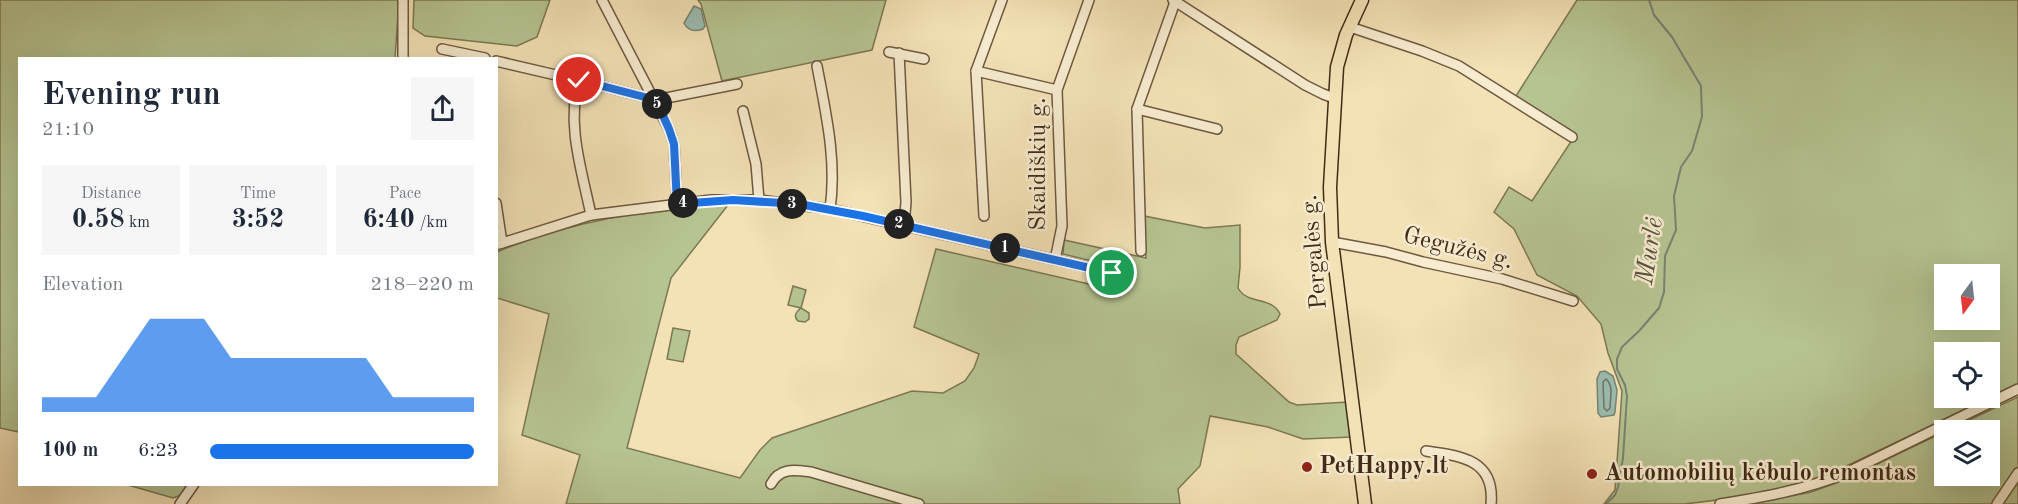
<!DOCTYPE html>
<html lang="en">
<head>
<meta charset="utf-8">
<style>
	:root { --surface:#fff; --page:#f6f6f7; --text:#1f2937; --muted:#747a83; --accent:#1a73e8 }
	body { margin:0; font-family:"Old Standard TT",serif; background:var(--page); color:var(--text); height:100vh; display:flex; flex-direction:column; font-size:22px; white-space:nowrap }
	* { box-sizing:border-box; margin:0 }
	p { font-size:20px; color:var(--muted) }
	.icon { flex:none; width:33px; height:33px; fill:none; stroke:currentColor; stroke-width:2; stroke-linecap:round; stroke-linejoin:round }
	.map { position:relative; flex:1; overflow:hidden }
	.details { position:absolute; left:18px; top:57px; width:480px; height:429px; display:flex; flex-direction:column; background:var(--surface); border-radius:0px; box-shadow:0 6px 24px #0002 }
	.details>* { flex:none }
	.needle { width:39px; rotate:195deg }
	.tools { position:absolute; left:1934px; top:264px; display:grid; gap:12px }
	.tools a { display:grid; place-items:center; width:66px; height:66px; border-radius:0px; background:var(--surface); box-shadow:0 6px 24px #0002; font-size:30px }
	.pin { position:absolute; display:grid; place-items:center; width:51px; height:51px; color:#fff; margin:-26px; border:3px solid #fff; border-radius:50%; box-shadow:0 2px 6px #0007 }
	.km { position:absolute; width:30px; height:30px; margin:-15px; border-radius:50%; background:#222; color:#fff; font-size:16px; line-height:30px; text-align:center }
	.round { display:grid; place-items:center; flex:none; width:63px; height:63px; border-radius:0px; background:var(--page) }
	.head { display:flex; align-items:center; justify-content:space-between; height:102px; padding:0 24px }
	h1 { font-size:33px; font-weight:700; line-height:45px }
	.stats { display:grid; grid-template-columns:repeat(3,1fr); gap:9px; height:102px; padding:6px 24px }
	.stats div { display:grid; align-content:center; border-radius:0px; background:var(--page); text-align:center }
	.stats b { font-size:26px; font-weight:700 }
	.stats small { font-size:16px; font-weight:400 }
	.stats p { font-size:16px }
	.chart { height:168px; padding:12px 24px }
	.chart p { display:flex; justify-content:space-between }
	.chart svg { width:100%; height:108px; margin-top:6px; fill:var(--accent); opacity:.7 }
	ul { padding:0 24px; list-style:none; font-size:20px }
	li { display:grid; grid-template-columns:96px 72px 1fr; align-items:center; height:45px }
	li i { height:15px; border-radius:8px; background:var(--accent) }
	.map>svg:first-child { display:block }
	.green { fill:#b6c491; stroke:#7c7854; stroke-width:1.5; fill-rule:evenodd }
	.water { fill:#9bbdb1; stroke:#778374; stroke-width:1.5 }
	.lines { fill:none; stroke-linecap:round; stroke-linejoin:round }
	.shore { stroke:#6e7464; stroke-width:1.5 }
	.stream { stroke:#778374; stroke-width:2 }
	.minor-casing { stroke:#6e5940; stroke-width:12 }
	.major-casing { stroke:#412b18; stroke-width:15 }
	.minor { stroke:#f7ecd0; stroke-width:9 }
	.major { stroke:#f3e2b6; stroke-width:12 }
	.route-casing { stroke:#fff; stroke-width:12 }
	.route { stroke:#1a73e8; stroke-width:8 }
	.poi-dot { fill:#8f2418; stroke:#f7ecd0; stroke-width:2 }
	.labels { text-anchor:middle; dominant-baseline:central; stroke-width:5; stroke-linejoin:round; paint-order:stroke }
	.street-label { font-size:24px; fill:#412b18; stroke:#f7ecd0 }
	.poi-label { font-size:24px; font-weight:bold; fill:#412b18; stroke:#f7ecd0; text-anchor:start }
	.water-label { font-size:26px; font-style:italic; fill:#58503e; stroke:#f7ecd0 }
</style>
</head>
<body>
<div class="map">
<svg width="2018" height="504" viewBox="0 0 2018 504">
	<rect width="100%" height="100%" fill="#f3e2b6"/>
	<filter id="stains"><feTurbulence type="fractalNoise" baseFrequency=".00333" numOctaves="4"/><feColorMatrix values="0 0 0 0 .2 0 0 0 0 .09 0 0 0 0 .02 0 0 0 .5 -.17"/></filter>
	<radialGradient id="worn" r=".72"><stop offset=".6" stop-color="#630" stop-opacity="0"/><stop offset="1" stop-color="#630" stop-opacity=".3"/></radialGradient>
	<g class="green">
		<path d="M0,0H399L395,58H20L19,432L0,428Z"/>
		<path d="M414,0H550L537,37L517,46L425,36L413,28Z"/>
		<path d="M698,0H886L872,50L722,81L701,4Z"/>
		<path d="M1577,0H2018V384L1834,472C1787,489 1734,499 1684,504C1658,504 1630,504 1604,504L1615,490L1622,391L1608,353L1601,324L1577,296L1537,275L1514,229L1494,212L1509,187L1532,201L1576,134L1516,96ZM1944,274H1989V320H1944ZM1944,352H1989V398H1944Z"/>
		<path d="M728,205L671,278L627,448L740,478L760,450L772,438L912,391L943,393L965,381L974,368L979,354L914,327L936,249L1115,290L1121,268L1063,254L1064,240L1146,258L1144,216L1205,228L1240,225V267L1238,288C1247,305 1272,296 1280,314L1277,320L1239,337L1236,345V354L1289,402L1297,405L1348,402L1352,437L1303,439L1268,427L1210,416L1200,466L1178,489L1180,504H566L580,455L522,435L549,314L497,298V252C571,221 648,208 728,205Z"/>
		<path d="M793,286L806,290L801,308L809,313V319L805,322L798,321C793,316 796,312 801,308L788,305Z"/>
		<path d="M673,328L690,331L683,362L667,359Z"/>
		<path d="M2018,397V504H1752L1811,492L1839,482L1944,432V476H1989V430H1948Z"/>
		<path d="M128,485H188L181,495L173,498Z"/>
	</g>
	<g class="water">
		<path d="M694,6L701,9L705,26L703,29C695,32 688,31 684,23Z"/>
		<path d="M1605,371L1613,376L1617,390L1615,412L1614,415L1601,417L1598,413L1597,379L1600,372Z"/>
	</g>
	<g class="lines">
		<path class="shore" d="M1606,379C1614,386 1610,398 1610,408L1607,411L1604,408L1603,382Z"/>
		<path class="stream" d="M1606,504L1615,495L1618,487L1623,458L1627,396L1625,385L1617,369V359L1622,347L1639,331L1659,308L1664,292L1665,256L1676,230L1674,196L1681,167L1692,151L1702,117L1701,86L1672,37L1654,15L1649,0"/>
		<g class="minor-casing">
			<g id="minor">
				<path d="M403,0V58"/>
				<path d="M602,0L669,129L674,144L677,204"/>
				<path d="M1173,0L1305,85L1323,94L1334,98"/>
				<path d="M1350,27L1422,51L1459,66L1572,137"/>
				<path d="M442,49L485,58"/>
				<path d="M889,52L924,59"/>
				<path d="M899,53L906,202L904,226"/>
				<path d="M496,61L573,79"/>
				<path d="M817,66C826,114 837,161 830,209"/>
				<path d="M976,71L1057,90"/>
				<path d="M1137,109L1217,129"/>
				<path d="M743,111L756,164L759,200"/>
				<path d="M496,203L502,243"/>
				<path d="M591,215C582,171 566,124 579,80L656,100L737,84"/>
				<path d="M984,216L976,71L1002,0"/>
				<path d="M1332,242L1386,252L1423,262L1502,279L1573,301"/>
				<path d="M496,245L591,215L711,200H759L830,209L1118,274"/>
				<path d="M1141,251L1137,109L1175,2"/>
				<path d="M1055,260L1062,226L1057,90L1089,0"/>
				<path d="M1426,451C1462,456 1495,460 1491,504"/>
				<path d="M771,484C780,467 795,470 811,472L919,504"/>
				<path d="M180,504L194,484"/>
				<path d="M1720,504C1763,497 1805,490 1846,473L2018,389"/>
				<path d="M1997,504L2018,473"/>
			</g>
		</g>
		<g class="major-casing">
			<path id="major" d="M1362,0L1346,35L1337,67L1330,187L1332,242L1365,504"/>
		</g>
		<use href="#minor" class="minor"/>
		<use href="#major" class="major"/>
	</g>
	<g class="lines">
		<g class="route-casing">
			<path id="route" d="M579,80L656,100L669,129L674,144L677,204L733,200L799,204L863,216L1112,273"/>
		</g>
		<use href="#route" class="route"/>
	</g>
	<g class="poi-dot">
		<circle cx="1307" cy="467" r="6"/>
		<circle cx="1592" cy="474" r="6"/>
	</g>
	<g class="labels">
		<g class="street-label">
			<text transform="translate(1039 164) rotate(-90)">Skaidiškių g.</text>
			<text transform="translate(1458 249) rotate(14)">Gegužės g.</text>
			<text transform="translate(1315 252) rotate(-95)">Pergalės g.</text>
		</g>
		<g class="poi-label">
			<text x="1319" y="467">PetHappy.lt</text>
			<text x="1604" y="474">Automobilių kėbulo remontas</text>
		</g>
		<g class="water-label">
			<text transform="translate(1650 251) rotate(-81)">Murlė</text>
		</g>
	</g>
	<rect width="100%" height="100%" filter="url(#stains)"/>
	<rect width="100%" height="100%" fill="url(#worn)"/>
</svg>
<div class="tools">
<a><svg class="needle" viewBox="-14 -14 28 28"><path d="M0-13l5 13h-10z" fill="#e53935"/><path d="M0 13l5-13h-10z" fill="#747a83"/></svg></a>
<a><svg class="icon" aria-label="locate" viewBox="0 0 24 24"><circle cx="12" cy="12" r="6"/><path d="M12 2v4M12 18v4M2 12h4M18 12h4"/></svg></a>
<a><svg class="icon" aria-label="layers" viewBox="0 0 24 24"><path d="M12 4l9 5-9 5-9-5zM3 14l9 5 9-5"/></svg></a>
</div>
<div class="pin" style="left:1112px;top:273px;background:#1e9e55"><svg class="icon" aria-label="arrive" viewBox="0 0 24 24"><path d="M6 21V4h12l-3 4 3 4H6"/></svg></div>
<div class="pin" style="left:579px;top:80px;background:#d93025"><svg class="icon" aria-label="check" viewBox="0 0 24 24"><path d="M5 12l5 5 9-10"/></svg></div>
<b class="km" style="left:1005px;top:248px">1</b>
<b class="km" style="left:899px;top:224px">2</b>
<b class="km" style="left:792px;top:204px">3</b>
<b class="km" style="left:683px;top:203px">4</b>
<b class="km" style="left:657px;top:104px">5</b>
<section class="details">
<div class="head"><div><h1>Evening run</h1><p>21:10</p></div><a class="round"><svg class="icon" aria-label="share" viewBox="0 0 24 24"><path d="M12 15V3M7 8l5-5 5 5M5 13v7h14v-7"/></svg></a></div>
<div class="stats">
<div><p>Distance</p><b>0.58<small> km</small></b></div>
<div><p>Time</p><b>3:52</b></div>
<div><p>Pace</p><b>6:40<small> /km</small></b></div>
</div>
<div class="chart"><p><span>Elevation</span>218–220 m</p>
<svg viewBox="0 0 160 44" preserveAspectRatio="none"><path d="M0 44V38L10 38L20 38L30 22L40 6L50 6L60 6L70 22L80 22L90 22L100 22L110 22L120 22L130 38L140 38L150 38L160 38V44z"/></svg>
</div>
<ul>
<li><b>100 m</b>6:23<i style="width:100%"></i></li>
</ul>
</section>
</div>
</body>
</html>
